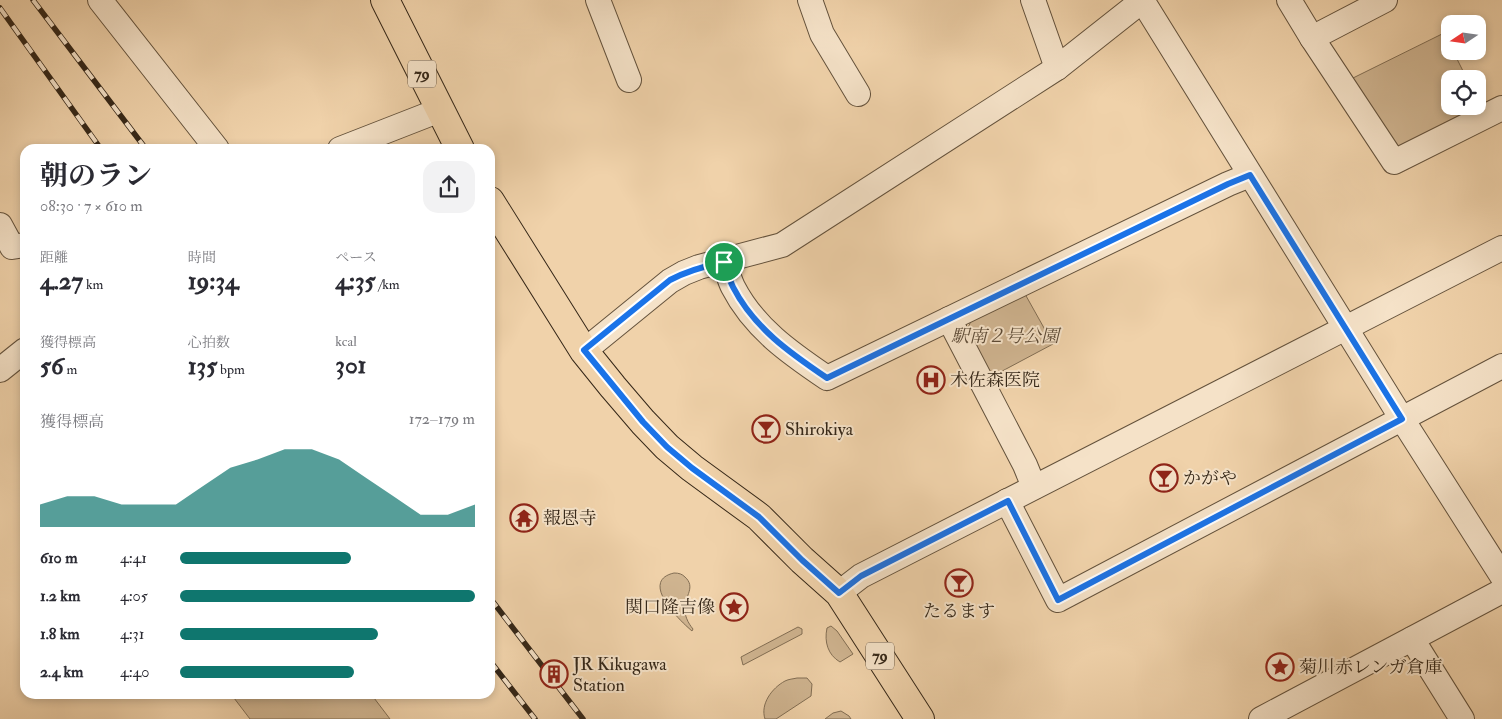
<!DOCTYPE html>
<html lang="ja">
<head>
<meta charset="utf-8">
<style>
	:root { --surface:#fff; --page:#f2f2f3; --text:#2b2b33; --muted:#7c7c81; --accent:#0f766e }
	body { margin:0; font-family:"IM FELL Double Pica","Noto Serif JP",serif; background:var(--page); color:var(--text); height:100vh; display:flex; flex-direction:column; font-size:19px; white-space:nowrap }
	* { box-sizing:border-box; margin:0 }
	p { font-size:16px; color:var(--muted) }
	.icon { flex:none; width:28px; height:28px; fill:none; stroke:currentColor; stroke-width:2; stroke-linecap:round; stroke-linejoin:round }
	.map { position:relative; flex:1; overflow:hidden }
	.sheet { position:absolute; left:20px; top:144px; width:475px; height:555px; display:flex; flex-direction:column; background:var(--surface); border-radius:15px; box-shadow:0 2px 8px #0003 }
	.sheet>* { flex:none }
	.needle { width:32px; rotate:257deg }
	.fabs { position:absolute; left:1441px; top:15px; display:grid; gap:10px }
	.fabs a { display:grid; place-items:center; width:45px; height:45px; border-radius:10px; background:var(--surface); box-shadow:0 2px 8px #0003; font-size:25px }
	.pin { position:absolute; display:grid; place-items:center; width:42px; height:42px; color:#fff; margin:-21px; border:2px solid #fff; border-radius:50%; box-shadow:0 1px 5px #0007 }
	.round { display:grid; place-items:center; flex:none; width:52px; height:52px; border-radius:15px; background:var(--page) }
	.overview { display:flex; align-items:center; justify-content:space-between; height:85px; padding:0 20px }
	h1 { font-size:28px; font-weight:700; line-height:38px }
	.figures { display:grid; grid-template-columns:repeat(3,1fr); gap:8px; height:85px; padding:5px 20px }
	.figures div { display:grid; align-content:center }
	.figures b { font-size:25px; font-weight:700 }
	.figures small { font-size:14px; font-weight:400 }
	.figures p { font-size:14px }
	.chart { height:140px; padding:10px 20px }
	.chart p { display:flex; justify-content:space-between }
	.chart svg { width:100%; height:90px; margin-top:5px; fill:var(--accent); opacity:.7 }
	ul { padding:0 20px; list-style:none; font-size:16px }
	li { display:grid; grid-template-columns:80px 60px 1fr; align-items:center; height:38px }
	li i { height:12px; border-radius:6px; background:var(--accent) }
	.map>svg:first-child { display:block }
	.green { fill:#d0b591; stroke:#826e54 }
	.lines { fill:none; stroke-linecap:round; stroke-linejoin:round }
	.minor-casing { stroke:#64523c; stroke-width:26 }
	.major-casing { stroke:#352718; stroke-width:30 }
	.minor { stroke:#f5e2c8; stroke-width:24 }
	.major { stroke:#f0d2aa; stroke-width:28 }
	.rail-casing { stroke:#352718; stroke-width:5.5 }
	.rail { stroke:#f5e2c8; stroke-width:4; stroke-dasharray:11; stroke-linecap:butt }
	.route-casing { stroke:#fff; stroke-width:10 }
	.route { stroke:#1a73e8; stroke-width:6 }
	.labels { text-anchor:middle; dominant-baseline:central; stroke-width:4; stroke-linejoin:round; paint-order:stroke }
	.shield { fill:#f5e2c8; stroke:#6f5f4d; stroke-width:1 }
	.shield-label { font-size:16px; font-weight:bold; fill:#352718 }
	.park-label { font-size:18px; font-style:italic; fill:#5c4a36; stroke:#f5e2c8 }
	.poi-label { font-size:18px; fill:#352718; stroke:#f5e2c8; text-anchor:start }
</style>
</head>
<body>
<div class="map">
<svg width="1502" height="719" viewBox="0 0 1502 719">
	<rect width="100%" height="100%" fill="#f0d2aa"/>
	<filter id="stains"><feTurbulence type="fractalNoise" baseFrequency=".004" numOctaves="4"/><feColorMatrix values="0 0 0 0 .2 0 0 0 0 .09 0 0 0 0 .02 0 0 0 .5 -.17"/></filter>
	<radialGradient id="worn" r=".72"><stop offset=".6" stop-color="#630" stop-opacity="0"/><stop offset="1" stop-color="#630" stop-opacity=".3"/></radialGradient>
	<g class="green">
		<path d="M1444,33L1450,45V51H1453L1467,79H1450V106H1478V101L1480,106L1401,146L1391,144L1351,79Z"/>
		<path d="M1025,294L1053,344L991,377L967,330L971,321Z"/>
		<path d="M674,573C679,573 682,574 685,577C696,587 685,596 685,607C684,615 688,623 693,629L692,631C679,620 639,581 674,573Z"/>
		<path d="M831,626L837,631L853,654L840,662C828,655 824,642 827,628Z"/>
		<path d="M798,627L802,629V634L743,665L741,657Z"/>
		<path d="M797,678H807L812,684L811,696L776,719H765C760,704 772,688 785,681C789,679 793,679 797,678Z"/>
		<path d="M239,694H371L390,719H250L234,698Z"/>
		<path d="M841,711L849,716L851,719H825L833,713Z"/>
	</g>
	<g class="lines">
		<g class="minor-casing">
			<g id="minor">
				<path d="M100,0L217,149"/>
				<path d="M598,0L629,80"/>
				<path d="M810,0L822,34L858,94"/>
				<path d="M1033,0L1057,68"/>
				<path d="M1142,0L1402,419L1502,576"/>
				<path d="M1289,0L1312,38L1394,162L1502,108"/>
				<path d="M1312,38L1385,0"/>
				<path d="M340,149L440,110"/>
				<path d="M0,225L12,247L25,245"/>
				<path d="M724,262C727,270 729,279 733,287C754,328 790,353 827,378L1228,184L1250,175"/>
				<path d="M949,319L1025,465L1034,487"/>
				<path d="M584,351L670,281L684,273L699,267L782,245L1057,68L1143,0"/>
				<path d="M0,370L25,350"/>
				<path d="M1007,501L1058,600L1502,366"/>
				<path d="M839,593L861,576L1502,248"/>
				<path d="M1412,639L1462,719"/>
				<path d="M1261,719L1502,591"/>
			</g>
		</g>
		<g class="major-casing">
			<g id="major">
				<path d="M385,0L460,149"/>
				<path d="M490,201L584,351L613,387L643,422L667,447L692,468L759,517L802,560L839,593L920,719"/>
			</g>
		</g>
		<use href="#minor" class="minor"/>
		<use href="#major" class="major"/>
		<g class="rail-casing">
			<g id="rail">
				<path d="M33,0L146,149"/>
				<path d="M0,8L101,149"/>
				<path d="M490,598L583,719"/>
				<path d="M490,661L535,719"/>
			</g>
		</g>
		<use href="#rail" class="rail"/>
	</g>
	<g class="lines">
		<g class="route-casing">
			<path id="route" d="M1250,175L1402,419L1058,600L1008,501L861,576L839,593L802,560L759,517L692,468L667,447L643,422L584,350L670,280C687,271 705,266 724,262C727,270 729,279 733,287C754,328 790,353 827,378L1228,184Z"/>
		</g>
		<use href="#route" class="route"/>
	</g>
	<defs>
		<g id="hospital-ring" transform="scale(1.4375)"><circle r="9.5" fill="#f5e2c8" stroke="#8f2418" stroke-width="1.5"/><path d="M-5-5h3v3.5h4V-5h3V5h-3V1.5h-4V5h-3Z" fill="#8f2418"/></g>
		<g id="bar-ring" transform="scale(1.4375)"><circle r="9.5" fill="#f5e2c8" stroke="#8f2418" stroke-width="1.5"/><path d="M-6-5H6L.8 .8V4.5H3.5V6h-7V4.5H-.8V.8Z" fill="#8f2418"/></g>
		<g id="temple-ring" transform="scale(1.4375)"><circle r="9.5" fill="#f5e2c8" stroke="#8f2418" stroke-width="1.5"/><path d="M0-6L5-2H3V0L6.5 2.5H4V6H1.5V3h-3V6H-4V2.5H-6.5L-3 0V-2H-5Z" fill="#8f2418"/></g>
		<g id="sight-ring" transform="scale(1.4375)"><circle r="9.5" fill="#f5e2c8" stroke="#8f2418" stroke-width="1.5"/><path d="M0-6L1.8-2.2L6-1.7L2.9 1.2L3.7 5.4L0 3.3L-3.7 5.4L-2.9 1.2L-6-1.7L-1.8-2.2Z" fill="#8f2418"/></g>
		<g id="building-ring" transform="scale(1.4375)"><circle r="9.5" fill="#f5e2c8" stroke="#8f2418" stroke-width="1.5"/><path d="M-4-6H4V6H1V3H-1V6H-4ZM-2.5-4.3h1.7v1.8h-1.7ZM.8-4.3h1.7v1.8H.8ZM-2.5-1h1.7V.8h-1.7ZM.8-1h1.7V.8H.8Z" fill="#8f2418"/></g>
	</defs>
	<g fill-rule="evenodd">
		<use href="#hospital-ring" x="931" y="380"/>
		<use href="#bar-ring" x="766" y="429"/>
		<use href="#bar-ring" x="1164" y="478"/>
		<use href="#temple-ring" x="524" y="518"/>
		<use href="#bar-ring" x="959" y="583"/>
		<use href="#sight-ring" x="734" y="607"/>
		<use href="#sight-ring" x="1280" y="667"/>
		<use href="#building-ring" x="554" y="674"/>
	</g>
	<g class="labels">
		<g class="shield">
			<rect x="408" y="60.5" width="28" height="27" rx="4"/>
			<rect x="866" y="642.5" width="28" height="27" rx="4"/>
		</g>
		<g class="shield-label">
			<text x="422" y="74">79</text>
			<text x="880" y="656">79</text>
		</g>
		<g class="park-label">
			<text x="1005" y="336">駅南２号公園</text>
		</g>
		<g class="poi-label">
			<text x="950" y="380">木佐森医院</text>
			<text x="785" y="429">Shirokiya</text>
			<text x="1183" y="478">かがや</text>
			<text x="543" y="518">報恩寺</text>
			<text x="715" y="607" text-anchor="end">関口隆吉像</text>
			<text x="959" y="611" text-anchor="middle">たるます</text>
			<text x="573" y="664">JR Kikugawa<tspan x="573" dy="21">Station</tspan></text>
			<text x="1299" y="667">菊川赤レンガ倉庫</text>
		</g>
	</g>
	<rect width="100%" height="100%" filter="url(#stains)"/>
	<rect width="100%" height="100%" fill="url(#worn)"/>
</svg>
<div class="fabs">
<a><svg class="needle" viewBox="-14 -14 28 28"><path d="M0-13l5 13h-10z" fill="#e53935"/><path d="M0 13l5-13h-10z" fill="#7c7c81"/></svg></a>
<a><svg class="icon" aria-label="locate" viewBox="0 0 24 24"><circle cx="12" cy="12" r="6"/><path d="M12 2v4M12 18v4M2 12h4M18 12h4"/></svg></a>
</div>
<div class="pin" style="left:724px;top:262px;background:#1e9e55"><svg class="icon" aria-label="arrive" viewBox="0 0 24 24"><path d="M6 21V4h12l-3 4 3 4H6"/></svg></div>
<section class="sheet">
<div class="overview"><div><h1>朝のラン</h1><p>08:30 · 7 × 610 m</p></div><a class="round"><svg class="icon" aria-label="share" viewBox="0 0 24 24"><path d="M12 15V3M7 8l5-5 5 5M5 13v7h14v-7"/></svg></a></div>
<div class="figures">
<div><p>距離</p><b>4.27<small> km</small></b></div>
<div><p>時間</p><b>19:34</b></div>
<div><p>ペース</p><b>4:35<small> /km</small></b></div>
</div>
<div class="figures">
<div><p>獲得標高</p><b>56<small> m</small></b></div>
<div><p>心拍数</p><b>135<small> bpm</small></b></div>
<div><p>kcal</p><b>301</b></div>
</div>
<div class="chart"><p><span>獲得標高</span>172–179 m</p>
<svg viewBox="0 0 160 44" preserveAspectRatio="none"><path d="M0 44V33L10 29L20 29L30 33L40 33L50 33L60 24L70 15L80 11L90 6L100 6L110 11L120 20L130 29L140 38L150 38L160 33V44z"/></svg>
</div>
<ul>
<li><b>610 m</b>4:41<i style="width:58%"></i></li>
<li><b>1.2 km</b>4:05<i style="width:100%"></i></li>
<li><b>1.8 km</b>4:31<i style="width:67%"></i></li>
<li><b>2.4 km</b>4:40<i style="width:59%"></i></li>
</ul>
</section>
</div>
</body>
</html>
